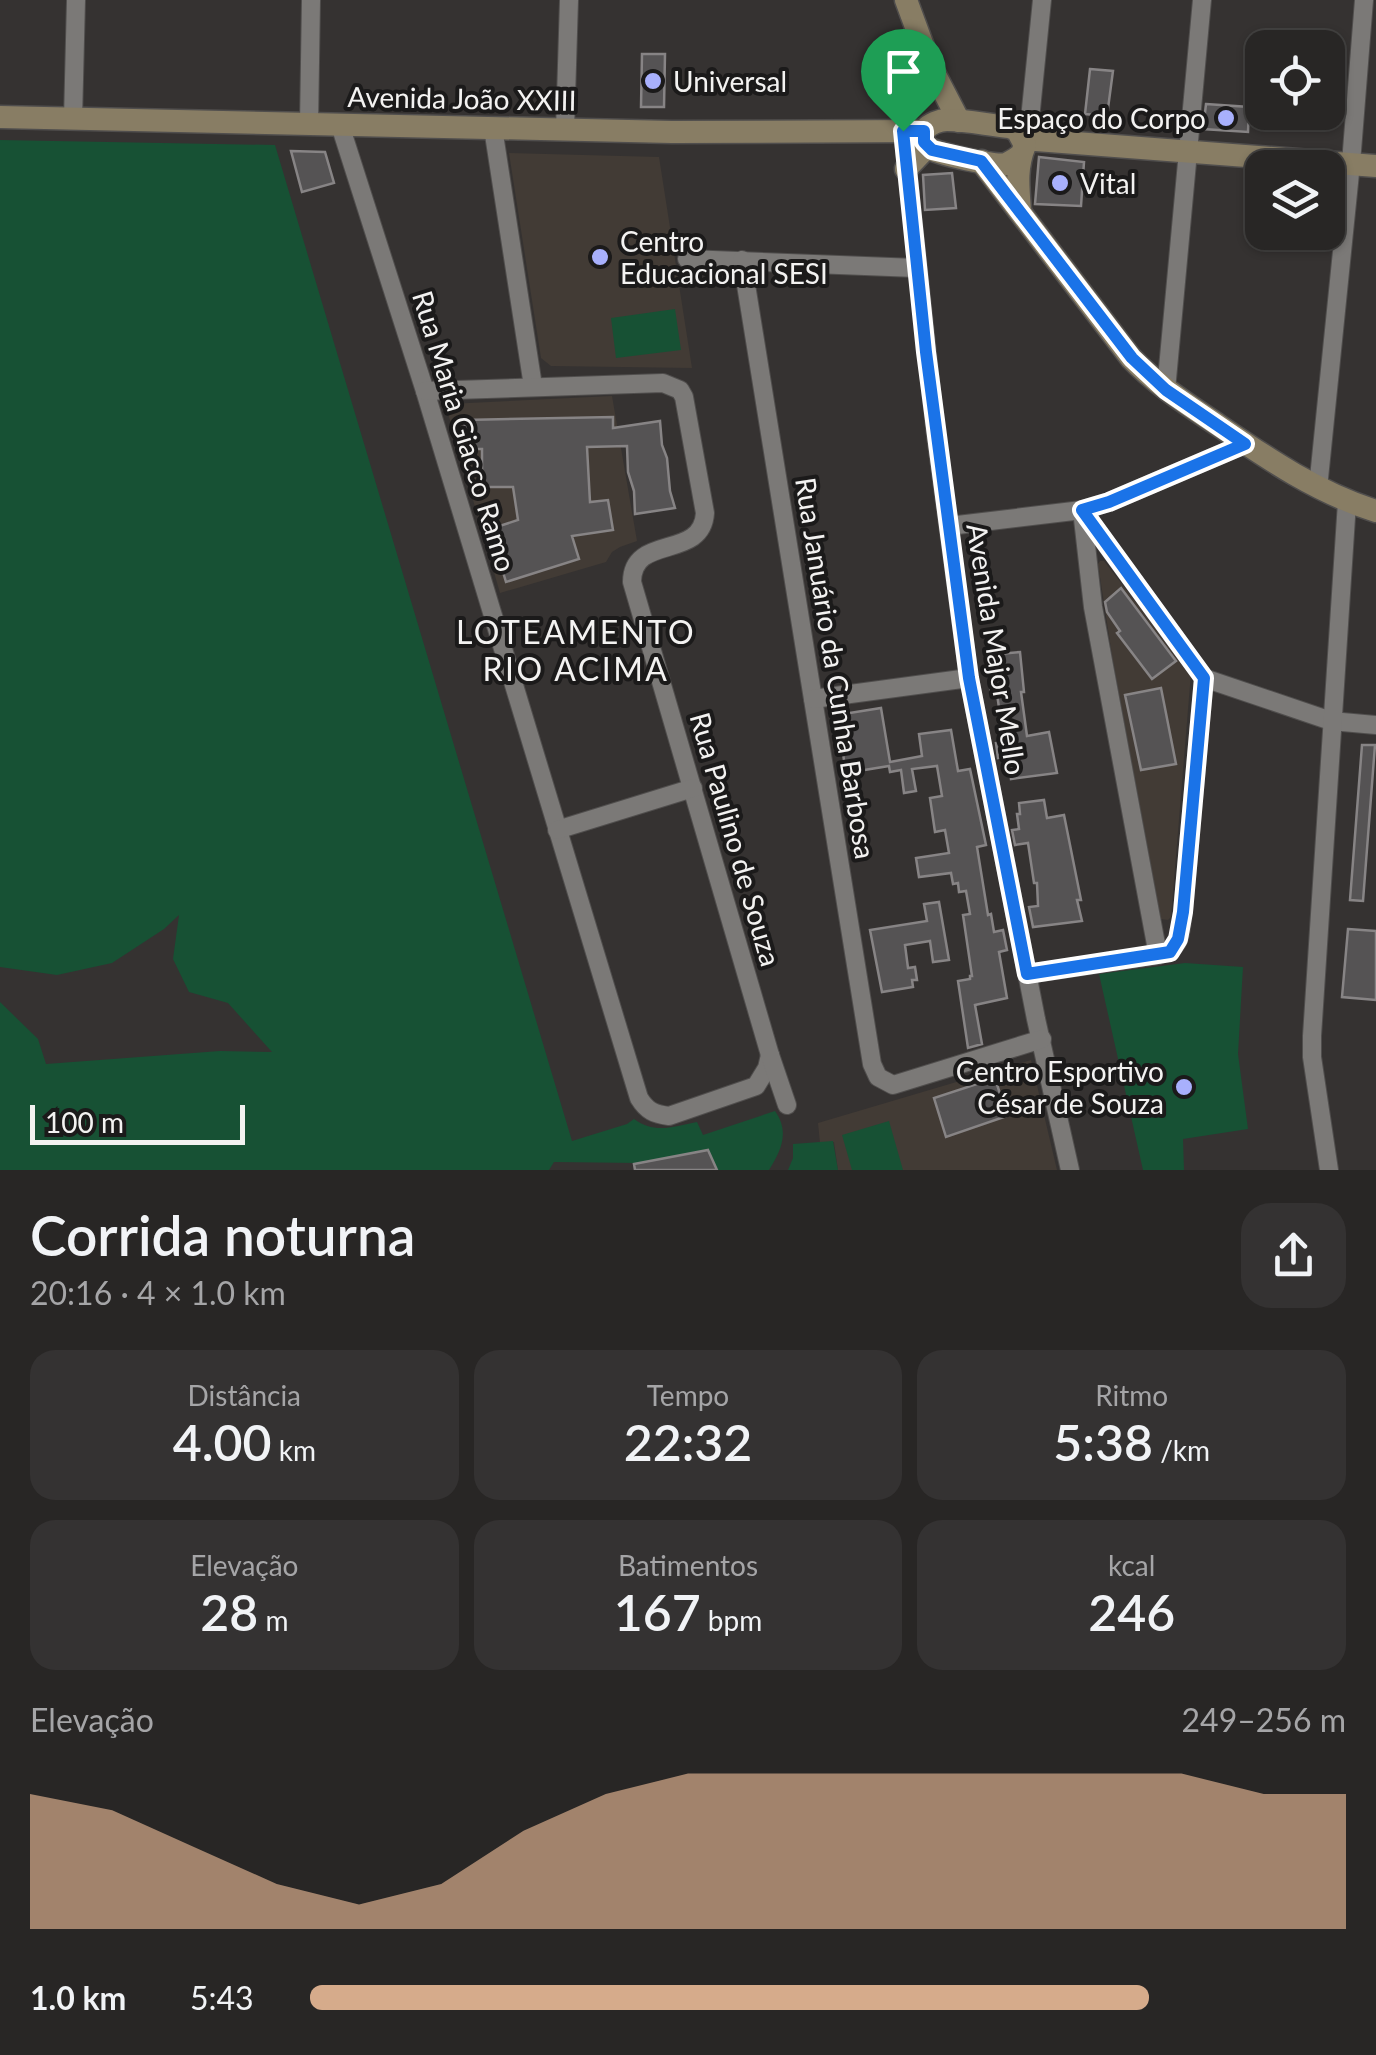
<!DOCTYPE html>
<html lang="pt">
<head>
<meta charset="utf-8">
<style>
	:root { --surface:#282625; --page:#343232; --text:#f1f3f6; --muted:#a5a5a7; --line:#444342; --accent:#d6ab8b }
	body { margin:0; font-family:Lato,sans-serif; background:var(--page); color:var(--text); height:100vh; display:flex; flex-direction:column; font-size:38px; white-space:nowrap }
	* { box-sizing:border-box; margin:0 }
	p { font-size:32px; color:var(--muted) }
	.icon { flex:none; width:55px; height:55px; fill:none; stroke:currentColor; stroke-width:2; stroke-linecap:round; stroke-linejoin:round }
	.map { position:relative; height:1170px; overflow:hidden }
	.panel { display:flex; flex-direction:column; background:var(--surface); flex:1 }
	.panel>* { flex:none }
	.controls { position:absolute; left:1245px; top:30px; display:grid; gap:20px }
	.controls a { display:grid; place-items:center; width:100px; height:100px; border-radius:20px; background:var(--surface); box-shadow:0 2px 8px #0004,0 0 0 2px var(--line); font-size:50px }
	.scale { position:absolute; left:30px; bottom:25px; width:215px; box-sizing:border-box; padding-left:10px; border:5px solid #f3f2f1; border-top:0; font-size:28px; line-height:35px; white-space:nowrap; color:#f3f2f1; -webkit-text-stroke:8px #1b1a1a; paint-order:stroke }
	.pin { position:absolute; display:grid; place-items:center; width:85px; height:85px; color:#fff; margin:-102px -42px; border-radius:50% 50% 50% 0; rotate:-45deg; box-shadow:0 0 10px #0007 }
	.pin .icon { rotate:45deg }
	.round { display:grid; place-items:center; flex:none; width:105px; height:105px; border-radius:30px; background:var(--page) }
	.headline { display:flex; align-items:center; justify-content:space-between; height:170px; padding:0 30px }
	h1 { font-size:55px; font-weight:600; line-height:75px }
	.stats { display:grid; grid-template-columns:repeat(3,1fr); gap:15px; height:170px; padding:10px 30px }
	.stats div { display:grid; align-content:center; border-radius:25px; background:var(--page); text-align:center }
	.stats b { font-size:50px; font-weight:600 }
	.stats small { font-size:28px; font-weight:400 }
	.stats p { font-size:28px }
	.chart { height:280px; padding:20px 30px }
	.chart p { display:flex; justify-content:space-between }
	.chart svg { width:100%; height:180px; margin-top:10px; fill:var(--accent); opacity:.7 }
	ul { padding:0 30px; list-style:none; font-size:32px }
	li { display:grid; grid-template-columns:160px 120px 1fr; align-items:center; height:75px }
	li i { height:25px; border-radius:12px; background:var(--accent) }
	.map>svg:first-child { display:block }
	.built { fill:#423b35 }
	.green { fill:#175134 }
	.building { fill:#555354; stroke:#878485; stroke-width:2.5 }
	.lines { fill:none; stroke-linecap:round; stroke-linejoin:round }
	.street-casing { stroke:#504e4d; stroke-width:20 }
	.secondary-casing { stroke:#504e4d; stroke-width:25 }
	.street { stroke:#7b7977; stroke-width:18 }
	.secondary { stroke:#887d64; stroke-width:22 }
	.route-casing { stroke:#fff; stroke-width:20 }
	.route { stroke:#1a73e8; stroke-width:12 }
	.poi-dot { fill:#a8b0fc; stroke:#1b1a1a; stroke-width:4 }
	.labels { text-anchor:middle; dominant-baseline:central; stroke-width:8; stroke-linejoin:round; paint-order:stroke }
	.poi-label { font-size:28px; fill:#f3f2f1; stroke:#1b1a1a; text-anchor:start }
	.street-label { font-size:28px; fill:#f3f2f1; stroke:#1b1a1a }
	.quarter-label { font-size:32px; letter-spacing:2.5px; fill:#f3f2f1; stroke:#1b1a1a }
</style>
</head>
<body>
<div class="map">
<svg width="1376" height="1170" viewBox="0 0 1376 1170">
	<rect width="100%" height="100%" fill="#353231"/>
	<g class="built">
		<path d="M509,153L659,157L692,368L551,366L541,358Z"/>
		<path d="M612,396L637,541L620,547L612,552L606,562L500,593L447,410L449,404Z"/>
		<path d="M1100,561H1104L1191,673L1171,917L1168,920L1161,919L1112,655L1098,564Z"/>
		<path d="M1031,1060L1057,1170H838L834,1142L820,1143L818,1123Z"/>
	</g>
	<g class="green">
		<path d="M0,140L275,145L572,1141L627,1124L634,1119C654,1134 673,1127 697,1122L703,1135L775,1111C790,1132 781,1151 769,1170H718L708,1150L640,1163L554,1162L549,1170H0V1002L38,1039L46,1064L220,1051L272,1052L228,1003L189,992L173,959L179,915L164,929L112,963L57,975L0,967Z"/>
		<path d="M675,309L681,350L616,358L611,318Z"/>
		<path d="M1185,963L1243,967L1238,1054L1248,1129L1183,1139L1184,1170H1143L1099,974Z"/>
		<path d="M889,1121L903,1170H852L842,1135Z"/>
		<path d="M833,1141L838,1170H788L793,1158V1144Z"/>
	</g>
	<g class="building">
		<path d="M642,54H665L664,107H641Z"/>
		<path d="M1090,69L1113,71L1107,116L1085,114Z"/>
		<path d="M1206,104L1249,107L1248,132L1203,129Z"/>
		<path d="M291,151L325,152L334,183L302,192Z"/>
		<path d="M1039,157L1084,162L1081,206L1035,204Z"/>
		<path d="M952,173L956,208L925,210L923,175Z"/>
		<path d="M613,417V428L660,421L662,445L667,458L670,491L675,508L635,514L634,491L628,472L627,446L587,447L590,502L608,500L613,530L572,536L579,559L506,582L490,529L518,520L513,487H482V449H464V420Z"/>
		<path d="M1121,588L1176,661L1152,679L1117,633L1120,631L1107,612L1105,602Z"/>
		<path d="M1020,652L1024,692H1021L1027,736L1049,732L1057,773L1011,779L1009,756L998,758L996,743L1004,742L997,694H991L988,655Z"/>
		<path d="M1161,688L1176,764L1141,770L1125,695Z"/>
		<path d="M881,708L890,762L922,756L919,734L951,730L958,771L970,769L986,845L977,847L988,915L991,914L994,932L1003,930L1007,950L999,952L1007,998L975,1005L982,1044L968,1048L958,981L970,979V976H972L963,915L970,914L966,891L959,892L958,883L953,884L951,873L919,877L916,858L949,853L945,830L935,832L930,798L942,796L937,766L912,769L916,791L904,793L901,770L890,772L889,766L846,773L837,715Z"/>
		<path d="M1362,745H1375L1363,901L1350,900Z"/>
		<path d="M1044,800L1047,818L1064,815L1081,900H1077L1082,921L1033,927L1029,907L1038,906L1037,883H1034L1028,843L1015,845L1012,830L1019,829L1017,814H1020L1019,803Z"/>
		<path d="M939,902L949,960L933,962L930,941L905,945L908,968L915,967L917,980H912L913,987L882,992L870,930L927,921L924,904Z"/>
		<path d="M1348,929L1376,931V1000L1342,997Z"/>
		<path d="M995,1078L1007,1116L946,1137L934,1098Z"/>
		<path d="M708,1150L717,1170H635L634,1164Z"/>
	</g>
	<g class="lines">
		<g class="street-casing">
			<g id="street">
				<path d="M73,119L76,0"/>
				<path d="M309,124L311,0"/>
				<path d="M340,125L425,391L639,1098C647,1111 654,1114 669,1116L756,1086L767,1068L770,1055"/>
				<path d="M493,128L533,386"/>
				<path d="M565,130L569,0"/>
				<path d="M903,131L936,436L969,678L1036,1019L1070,1170"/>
				<path d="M1028,139L1042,0"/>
				<path d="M687,259L916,268"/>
				<path d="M742,260L872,1064L878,1077L893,1085L1042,1039"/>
				<path d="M1166,390L1202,0"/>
				<path d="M425,391L663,383L680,390L684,397L705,513C702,561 632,533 632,582L770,1055L787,1105"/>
				<path d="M1318,488L1351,163L1364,0"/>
				<path d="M1082,510L1093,607L1158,955"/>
				<path d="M1085,515L1204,678L1331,721L1376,725"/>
				<path d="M949,526L1082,510L1109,502L1245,444"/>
				<path d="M813,699L969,678"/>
				<path d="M557,830L693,788"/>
				<path d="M1027,974L1158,955C1182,949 1180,934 1183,912L1204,678"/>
				<path d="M1329,1170L1312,1057V1036L1347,502"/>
			</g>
		</g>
		<g class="secondary-casing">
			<g id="secondary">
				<path d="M906,0L930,65L959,121"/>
				<path d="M0,117L672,132L924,131"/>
				<path d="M1023,139L1376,166"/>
				<path d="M1019,156C1017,158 1008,163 1006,164C997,167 937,154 929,148C911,135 931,120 947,120C967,120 988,125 1009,127L1017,130L1025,145C1016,167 1018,185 1020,210"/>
				<path d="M981,161L1131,358C1157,385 1187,404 1218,425C1268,459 1318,493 1376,511"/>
				<path d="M906,169L927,147"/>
			</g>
		</g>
		<use href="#street" class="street"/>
		<use href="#secondary" class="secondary"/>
	</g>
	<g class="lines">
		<g class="route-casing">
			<path id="route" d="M903,131H924V142L932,150L981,161L1132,358L1166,390L1245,444L1109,502L1082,510L1204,678L1183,912L1178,939L1170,952L1027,974L969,678L926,352Z"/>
		</g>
		<use href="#route" class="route"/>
	</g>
	<g class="poi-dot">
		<circle cx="653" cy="81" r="10"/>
		<circle cx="1226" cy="118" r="10"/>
		<circle cx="1060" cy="183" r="10"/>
		<circle cx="600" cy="257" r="10"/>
		<circle cx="1184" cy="1087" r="10"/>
	</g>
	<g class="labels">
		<g class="poi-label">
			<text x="673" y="81">Universal</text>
			<text x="1206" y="118" text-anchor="end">Espaço do Corpo</text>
			<text x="1080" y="183">Vital</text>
			<text x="620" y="241">Centro<tspan x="620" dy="32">Educacional SESI</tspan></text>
			<text x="1164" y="1071" text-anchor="end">Centro Esportivo<tspan x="1164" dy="32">César de Souza</tspan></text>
		</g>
		<g class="street-label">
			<text transform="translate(462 98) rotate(1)">Avenida João XXIII</text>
			<text transform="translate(465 431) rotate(73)">Rua Maria Giacco Ramo</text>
			<text transform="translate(997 649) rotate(81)">Avenida Major Mello</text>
			<text transform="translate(836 668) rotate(81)">Rua Januário da Cunha Barbosa</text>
			<text transform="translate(736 839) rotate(74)">Rua Paulino de Souza</text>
		</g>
		<g class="quarter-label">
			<text x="576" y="631">LOTEAMENTO<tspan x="576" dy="37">RIO ACIMA</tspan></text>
		</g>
	</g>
</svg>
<div class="controls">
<a><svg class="icon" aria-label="locate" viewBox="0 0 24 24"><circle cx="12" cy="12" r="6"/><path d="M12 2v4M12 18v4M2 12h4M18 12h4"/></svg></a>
<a><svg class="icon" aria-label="layers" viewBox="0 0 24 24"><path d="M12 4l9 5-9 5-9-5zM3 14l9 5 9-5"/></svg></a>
</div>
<div class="scale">100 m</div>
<div class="pin" style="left:903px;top:131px;background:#1e9e55"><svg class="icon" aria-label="arrive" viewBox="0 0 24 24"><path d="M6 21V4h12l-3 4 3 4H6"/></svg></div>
</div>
<section class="panel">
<div class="headline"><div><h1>Corrida noturna</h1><p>20:16 · 4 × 1.0 km</p></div><a class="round"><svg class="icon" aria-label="share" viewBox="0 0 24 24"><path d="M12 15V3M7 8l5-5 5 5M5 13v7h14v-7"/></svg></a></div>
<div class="stats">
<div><p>Distância</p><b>4.00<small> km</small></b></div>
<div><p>Tempo</p><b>22:32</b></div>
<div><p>Ritmo</p><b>5:38<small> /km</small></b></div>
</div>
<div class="stats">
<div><p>Elevação</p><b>28<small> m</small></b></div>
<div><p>Batimentos</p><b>167<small> bpm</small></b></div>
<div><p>kcal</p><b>246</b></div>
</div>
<div class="chart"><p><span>Elevação</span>249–256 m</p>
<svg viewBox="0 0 160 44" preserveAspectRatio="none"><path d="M0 44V11L10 15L20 24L30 33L40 38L50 33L60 20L70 11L80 6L90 6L100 6L110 6L120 6L130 6L140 6L150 11L160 11V44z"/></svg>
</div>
<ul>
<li><b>1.0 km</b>5:43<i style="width:81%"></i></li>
</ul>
</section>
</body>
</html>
